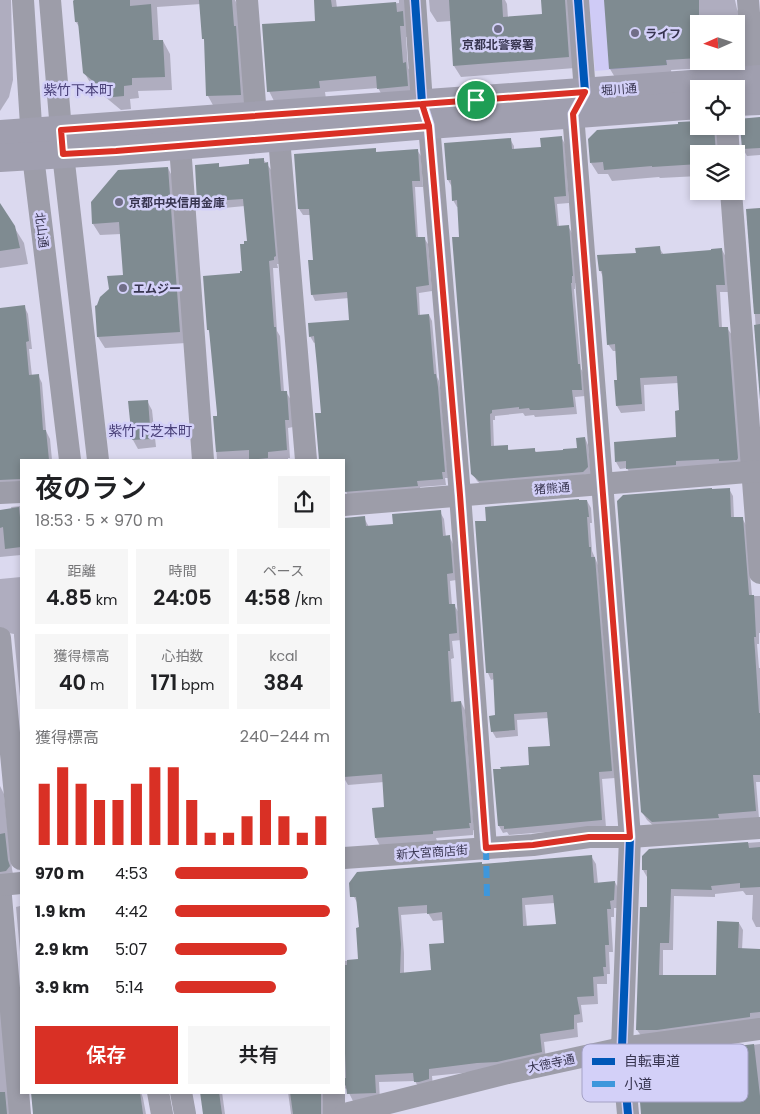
<!DOCTYPE html>
<html lang="ja">
<head>
<meta charset="utf-8">
<style>
	:root { --surface:#fff; --page:#f6f6f6; --text:#202124; --muted:#757577; --accent:#d93025 }
	body { margin:0; font-family:Poppins,"Noto Sans JP",sans-serif; background:var(--page); color:var(--text); height:100vh; display:flex; flex-direction:column; font-size:19px; white-space:nowrap }
	* { box-sizing:border-box; margin:0 }
	p { font-size:16px; color:var(--muted) }
	.icon { flex:none; width:28px; height:28px; fill:none; stroke:currentColor; stroke-width:2; stroke-linecap:round; stroke-linejoin:round }
	.map { position:relative; flex:1; overflow:hidden }
	.sheet { position:absolute; left:20px; top:459px; width:325px; height:635px; display:flex; flex-direction:column; background:var(--surface); border-radius:0px; box-shadow:0 2px 8px #0003 }
	.sheet>* { flex:none }
	.needle { width:32px; rotate:267deg }
	.controls { position:absolute; left:690px; top:15px; display:grid; gap:10px }
	.controls a { display:grid; place-items:center; width:55px; height:55px; border-radius:0px; background:var(--surface); box-shadow:0 2px 8px #0003; font-size:25px }
	.pin { position:absolute; display:grid; place-items:center; width:42px; height:42px; color:#fff; margin:-21px; border:2px solid #fff; border-radius:50%; box-shadow:0 1px 5px #0007 }
	.round { display:grid; place-items:center; flex:none; width:52px; height:52px; border-radius:0px; background:var(--page) }
	.head { display:flex; align-items:center; justify-content:space-between; height:85px; padding:0 15px }
	h1 { font-size:28px; font-weight:600; line-height:38px }
	.stats { display:grid; grid-template-columns:repeat(3,1fr); gap:8px; height:85px; padding:5px 15px }
	.stats div { display:grid; align-content:center; border-radius:0px; background:var(--page); text-align:center }
	.stats b { font-size:21px; font-weight:600 }
	.stats small { font-size:14px; font-weight:400 }
	.stats p { font-size:14px }
	.chart { height:140px; padding:10px 15px }
	.chart p { display:flex; justify-content:space-between }
	.chart svg { width:100%; height:90px; margin-top:5px; stroke:var(--accent); stroke-width:6 }
	.button { display:flex; gap:10px; margin-top:auto; padding:10px 15px }
	.button a { flex:1; height:58px; border-radius:0px; background:var(--accent); color:#fff; font-size:20px; font-weight:600; line-height:58px; text-align:center }
	.button a+a { background:var(--page); color:var(--text) }
	ul { padding:0 15px; list-style:none; font-size:16px }
	li { display:grid; grid-template-columns:80px 60px 1fr; align-items:center; height:38px }
	li i { height:12px; border-radius:6px; background:var(--accent) }
	.map>svg:first-child { display:block }
	.built { fill:#cfcbf6 }
	.shadow { fill:#0003; fill-rule:evenodd }
	.building { fill:#7f8b91; fill-rule:evenodd }
	.lines { fill:none; stroke-linecap:round; stroke-linejoin:round }
	.minor { stroke:#9d9da9; stroke-width:22 }
	.major { stroke:#a09faf; stroke-width:28 }
	.quiet { stroke:#3e97dc; stroke-width:6; stroke-dasharray:12 6; stroke-linecap:butt }
	.cycleway-casing { stroke:#d3d0f8; stroke-width:11 }
	.cycleway { stroke:#0057b8; stroke-width:8 }
	.route-casing { stroke:#fff; stroke-width:10 }
	.route { stroke:#d93025; stroke-width:6 }
	.poi-dot { fill:#706e87; stroke:#d3d0f8; stroke-width:2 }
	.labels { text-anchor:middle; dominant-baseline:central; stroke-width:5; stroke-linejoin:round; paint-order:stroke }
	.poi-label { font-size:12px; font-weight:bold; fill:#37344f; stroke:#d3d0f8; text-anchor:start }
	.street-label { font-size:12px; fill:#37344f; stroke:#d3d0f8 }
	.neighbourhood-label { font-size:14px; fill:#4a4179; stroke:#d3d0f8 }
	.key { fill:#d3d0f8; stroke:#a4a1c5; stroke-width:1 }
	.key-label { font-size:14px; fill:#37344f }
</style>
</head>
<body>
<div class="map">
<svg width="760" height="1114" viewBox="0 0 760 1114">
	<rect width="100%" height="100%" fill="#dbd9ef"/>
	<path class="built" d="M589,0H663L667,65L595,71Z"/>
	<g class="shadow">
		<path d="M0,0H11L13,80L9,97L0,111Z"/>
		<path d="M75,0H235L237,4L247,106L214,107L208,96L205,41L204,38L201,4L157,7L159,41H163L170,54L172,90L138,91L139,98L130,99L131,109L121,110L92,86L84,72L80,28L76,22Z"/>
		<path d="M315,0H336L337,8L399,3V0H415L409,37H406L408,68L412,75L413,97L385,100L378,88L325,92L326,99L275,103L269,91L317,22Z"/>
		<path d="M429,0H505L507,4L508,18L543,15L542,0H573L575,68L461,77L454,66L451,21L437,22L430,11Z"/>
		<path d="M614,0H735L737,9L740,15L744,66L671,70L672,75L616,79L610,69L606,2ZM699,24H736V61H699Z"/>
		<path d="M760,119V155L747,156L743,149Z"/>
		<path d="M699,126H717L721,154H699V176L660,178L659,177L612,181L608,174H598L591,163Z"/>
		<path d="M561,137L565,144L569,203L557,204L559,227L568,226L572,233L576,283H575V289H574L581,369L583,372L585,396L575,397L577,414L535,417L534,415L525,416L523,413L495,416V420H493L494,447H507L509,451L534,449L537,453L578,449L585,438L588,445L591,474L484,487L477,481L473,474L459,207H457L453,200L452,187L448,180L510,139L514,146V150L542,148Z"/>
		<path d="M375,150L377,153L417,150L421,156L423,187H415L418,238H424L428,244L432,291L419,293L420,316L429,315L432,321L437,377L439,381L441,394L448,478H445L446,485L420,487L421,492L349,498L345,489H344V460H320L323,414L316,342L314,343L310,336L351,321L349,298L315,301L312,294L314,261L311,215H303L299,209L295,155Z"/>
		<path d="M263,159L272,171L279,264H277L278,268H273L277,331L280,336L284,392H286L291,400L293,427L288,428L290,458H288V460H217L214,417H218L211,335L208,329L243,272L246,245L248,242L245,206L203,210L199,202L196,167L218,165L220,168L251,165Z"/>
		<path d="M168,168L174,180L186,343L105,348L98,337L124,276L121,234L100,235L93,224Z"/>
		<path d="M0,206L14,227L24,243L28,264L0,268Z"/>
		<path d="M760,209V383L747,210Z"/>
		<path d="M659,248L664,255L722,250L726,257L728,292H720L722,328H727L732,335L742,466L631,476L627,468L620,469L616,462L678,438L680,412L678,383L644,385L645,411L621,413L617,406L619,381L617,351H613L608,344L603,277L600,270L637,254Z"/>
		<path d="M24,306L28,314L32,349H29L32,376L38,375L42,383L46,431L50,439L52,460H21V487L0,488V309Z"/>
		<path d="M147,401L152,410L156,447L138,449L133,440L130,403Z"/>
		<path d="M729,489L733,496L734,518H742L746,525L752,596H760V633H759V644H757L759,668H760V782H756L759,818L657,829L647,820L642,812Z"/>
		<path d="M587,501L591,508L592,523H590L592,551L598,565L615,778L602,779L606,827L509,835L507,832L503,833L499,826L495,770L530,766L551,747L549,718L517,720L518,736L496,738L492,731L496,717L494,679L491,680L488,673L487,522Z"/>
		<path d="M21,506V555L0,557V511L12,510L11,507Z"/>
		<path d="M440,512L444,519L446,537L449,536L453,544L456,580L450,581L452,605H454L459,613L461,640L452,641L454,658L451,659L454,703L461,702L465,710L474,830H473V835L436,838L437,841L380,846L376,838L374,809L385,808L384,782L348,785L344,778V519L364,518L369,527L395,525Z"/>
		<path d="M21,577V707L14,636V634L3,632L0,634V579Z"/>
		<path d="M0,786L4,794L12,869L13,874L0,875Z"/>
		<path d="M760,842V927H756L752,919L753,895H746L743,891L715,894V897L674,896L673,950H663V976H717L739,923L743,930L742,950H760V1020L642,1037L637,1030L648,909L647,877L643,870L650,850Z"/>
		<path d="M591,856L596,864L598,884L615,882L619,890L618,908H614V917H611L613,952H609L610,974H607V984H597L598,1004L581,1005L583,1022L577,1023L578,1037L544,1042L546,1060L482,1071L432,1076L433,1087L420,1090L415,1081L379,1082L380,1100L353,1101L347,1089L344,1088V961L360,960L361,928L358,904L354,897L482,865ZM555,903L557,925L527,927L525,905ZM428,913L433,921L443,920L445,944L432,971L404,973V953L401,915Z"/>
		<path d="M20,899H21V963L16,907L20,906Z"/>
		<path d="M0,1002L10,1114H0Z"/>
		<path d="M760,1044V1114H649L663,1102L709,1055L744,1046Z"/>
		<path d="M33,1092H141L143,1098L146,1114H34Z"/>
		<path d="M201,1092H222L225,1114H205Z"/>
		<path d="M288,1092H328L325,1114H291Z"/>
	</g>
	<g class="building">
		<path d="M74,0H130V6L151,4L153,40H163L165,77L132,78V85L124,86V96L113,97L83,73L78,22H75L73,1Z"/>
		<path d="M199,0H232L234,26H236L241,95L206,96L204,39H202Z"/>
		<path d="M314,0H331L332,7L396,2L397,12L403,11L404,26H400L403,63L406,62L408,86L377,89L376,76L319,81L320,88L267,92L262,24L315,21Z"/>
		<path d="M449,0H502L503,17L542,14L541,0H565L569,57L453,66Z"/>
		<path d="M604,0H699V58L666,60L667,65L609,69Z"/>
		<path d="M736,19L739,56H736Z"/>
		<path d="M760,117V148L742,149L740,125L738,119Z"/>
		<path d="M699,121V126H714L716,154H699V164L652,167V166L604,170L603,162L590,163L588,139L597,130L678,124V122Z"/>
		<path d="M562,136L566,196L554,197L557,226L569,225L573,276H572V283H571L578,364H580L582,390H572L574,407L539,410H530L529,408L519,409V407L492,410V413L490,414L491,446L508,445V450L535,448V452L563,450V449L577,448L576,438L585,437L588,467L583,472L479,481L471,474L452,237H459L457,200L452,201L451,180H447L444,143L511,138L512,149L541,147L540,138Z"/>
		<path d="M376,148V152L418,149L420,181H412L416,237H425L429,285L416,287L418,315L429,314L434,374H436L438,387L445,472H442L443,479L417,481L418,486L344,492V460H319L315,413H321L317,366L314,336L309,337L308,323L349,320L347,292L311,295L308,260H313L309,209H298L294,154Z"/>
		<path d="M264,158V163L268,162L276,256L274,257V260L269,261L274,327H276L281,391H287L289,420H285L287,450L268,452V458L249,460V450L216,452L213,416H217V413L209,330H207L203,276L240,273V271H242L240,244H244V241H247L243,199L197,202L195,165L219,163V167L249,164V159Z"/>
		<path d="M168,167L180,332L97,337L95,306L97,305L100,297L109,289L107,276L123,275L119,222L92,224L91,202L118,170Z"/>
		<path d="M0,203L15,226L20,248L0,251Z"/>
		<path d="M760,208V314H754L746,209Z"/>
		<path d="M660,246L661,254L711,250V249L722,248L725,285H716L719,327H728L738,458L737,460L719,461V459L676,461V465L626,469V461L615,462L614,442L676,437L675,411L679,410L677,376L640,378L642,404L616,406L614,380H617L615,344L607,345L602,271H599L597,255L636,253L635,248Z"/>
		<path d="M25,305L29,341L26,342L29,375L39,374L43,430H46L49,460H21V479L0,480V308Z"/>
		<path d="M760,324V400L754,325Z"/>
		<path d="M148,400L151,439L132,440L128,401Z"/>
		<path d="M712,488V489L730,488L731,517H743L749,595H754L756,637H754L755,651L759,713H760V775H753L756,811L718,814L719,818L652,822L641,812L617,501L623,495Z"/>
		<path d="M579,499V500H587L589,517H587L589,547H591V557H595L612,771L599,772L602,820L504,829V826H498L493,769H501L500,767L529,765L528,747L550,746L547,712L514,714L515,730L491,732L489,716L495,715L493,673H486L475,521H486L485,507Z"/>
		<path d="M19,507L21,527V547L5,549L3,527L0,528V510Z"/>
		<path d="M441,510L443,536L450,535L453,573L447,574L449,604H455L457,633L449,634L450,651H448L451,702L461,701L471,823H469L470,828L433,831V834L375,838L372,808L384,807L382,774L344,777V518L365,516L366,526L393,524L392,514Z"/>
		<path d="M5,833L8,860L10,866L6,871L0,872V834Z"/>
		<path d="M748,842L749,848L760,847V887L740,888V883L711,886L712,890L671,889L669,943H660L659,975H716L717,921L739,922L738,948L760,949V1012L750,1013V1017L657,1030H636L640,907H647V870H642V856L649,849Z"/>
		<path d="M592,855L594,883L615,881L614,900L610,901L611,909H607L609,945H605L606,967H603L604,976L593,977L594,996L577,997L580,1014L574,1015V1029L540,1034L542,1052L497,1062L477,1063L429,1069V1079L419,1082H414L413,1073L375,1075L376,1093L347,1094L346,1086L344,1084V1078H346L344,1028V965H347V960L358,959L356,928L359,927L356,897H350L349,883L357,872L482,862V864ZM553,895L556,924L523,926L522,898ZM427,905V914L442,912L444,943L429,944L431,970L400,973L401,944L398,907Z"/>
		<path d="M754,1044L760,1096V1114H641L640,1102L662,1101L657,1062L707,1054L706,1050Z"/>
		<path d="M0,1092H5L7,1114H0Z"/>
		<path d="M31,1092H140L143,1114H33Z"/>
		<path d="M200,1092H219L222,1114H203Z"/>
		<path d="M290,1092H321V1114H293Z"/>
	</g>
	<g class="lines">
		<g class="minor">
			<path d="M23,0L33,156L70,460"/>
			<path d="M50,0L63,154L98,460"/>
			<path d="M247,0L256,116L279,138L306,460"/>
			<path d="M415,0L422,103L429,125L460,495L486,848"/>
			<path d="M578,0L585,92L573,114L630,837L622,1048L628,1114"/>
			<path d="M748,0L754,79"/>
			<path d="M727,126L729,154"/>
			<path d="M180,146L203,460"/>
			<path d="M731,191L760,573"/>
			<path d="M0,493L21,492"/>
			<path d="M344,505L760,471"/>
			<path d="M0,638L21,859"/>
			<path d="M344,858L533,845L589,837H630L760,828"/>
			<path d="M0,885L20,1114"/>
			<path d="M0,885L21,883"/>
			<path d="M158,1092L162,1114"/>
			<path d="M181,1092L185,1114"/>
			<path d="M334,1114V1092"/>
			<path d="M345,1114L508,1073L622,1048L760,1029"/>
		</g>
		<g class="major">
			<path d="M736,102L760,101"/>
			<path d="M0,134L760,79"/>
			<path d="M0,158L116,151L429,125L699,105"/>
		</g>
		<path class="quiet" d="M486,848L487,899"/>
		<g class="cycleway-casing">
			<g id="cycleway">
				<path d="M415,0L422,103L429,125L460,495L486,848"/>
				<path d="M578,0L585,92L573,114L630,837L622,1048L628,1114"/>
			</g>
		</g>
		<use href="#cycleway" class="cycleway"/>
	</g>
	<g class="lines">
		<g class="route-casing">
			<path id="route" d="M476,100L422,104L429,126L116,151L63,154L61,130L422,104L429,126L460,495L486,848L533,845L589,837H630L573,114L585,92L476,100"/>
		</g>
		<use href="#route" class="route"/>
	</g>
	<g class="poi-dot">
		<circle cx="498" cy="29" r="5"/>
		<circle cx="635" cy="33" r="5"/>
		<circle cx="119" cy="202" r="5"/>
		<circle cx="123" cy="288" r="5"/>
	</g>
	<g class="labels">
		<g class="poi-label">
			<text x="645" y="33">ライフ</text>
			<text x="498" y="44" text-anchor="middle">京都北警察署</text>
			<text x="129" y="202">京都中央信用金庫</text>
			<text x="133" y="288">エムジー</text>
		</g>
		<g class="street-label">
			<text transform="translate(619 89) rotate(-4)">堀川通</text>
			<text transform="translate(42 230) rotate(83)">北山通</text>
			<text transform="translate(552 488) rotate(-4)">猪熊通</text>
			<text transform="translate(432 852) rotate(-4)">新大宮商店街</text>
			<text transform="translate(551 1063) rotate(-12)">大徳寺通</text>
		</g>
		<g class="neighbourhood-label">
			<text x="78" y="90">紫竹下本町</text>
			<text x="150" y="431">紫竹下芝本町</text>
		</g>
	</g>
	<rect x="582" y="1044" width="166" height="58" rx="8" class="key"/>
	<rect x="592" y="1058" width="23" height="7" fill="#0057b8"/>
	<rect x="592" y="1081" width="23" height="6" fill="#3e97dc"/>
	<g class="key-label">
		<text x="624" y="1066">自転車道</text>
		<text x="624" y="1089">小道</text>
	</g>
</svg>
<div class="controls">
<a><svg class="needle" viewBox="-14 -14 28 28"><path d="M0-13l5 13h-10z" fill="#e53935"/><path d="M0 13l5-13h-10z" fill="#757577"/></svg></a>
<a><svg class="icon" aria-label="locate" viewBox="0 0 24 24"><circle cx="12" cy="12" r="6"/><path d="M12 2v4M12 18v4M2 12h4M18 12h4"/></svg></a>
<a><svg class="icon" aria-label="layers" viewBox="0 0 24 24"><path d="M12 4l9 5-9 5-9-5zM3 14l9 5 9-5"/></svg></a>
</div>
<div class="pin" style="left:476px;top:100px;background:#1e9e55"><svg class="icon" aria-label="arrive" viewBox="0 0 24 24"><path d="M6 21V4h12l-3 4 3 4H6"/></svg></div>
<section class="sheet">
<div class="head"><div><h1>夜のラン</h1><p>18:53 · 5 × 970 m</p></div><a class="round"><svg class="icon" aria-label="share" viewBox="0 0 24 24"><path d="M12 15V3M7 8l5-5 5 5M5 13v7h14v-7"/></svg></a></div>
<div class="stats">
<div><p>距離</p><b>4.85<small> km</small></b></div>
<div><p>時間</p><b>24:05</b></div>
<div><p>ペース</p><b>4:58<small> /km</small></b></div>
</div>
<div class="stats">
<div><p>獲得標高</p><b>40<small> m</small></b></div>
<div><p>心拍数</p><b>171<small> bpm</small></b></div>
<div><p>kcal</p><b>384</b></div>
</div>
<div class="chart"><p><span>獲得標高</span>240–244 m</p>
<svg viewBox="0 0 160 44" preserveAspectRatio="none"><path d="M5 44V14M15 44V6M25 44V14M35 44V22M45 44V22M55 44V14M65 44V6M75 44V6M85 44V22M95 44V38M105 44V38M115 44V30M125 44V22M135 44V30M145 44V38M155 44V30"/></svg>
</div>
<ul>
<li><b>970 m</b>4:53<i style="width:86%"></i></li>
<li><b>1.9 km</b>4:42<i style="width:100%"></i></li>
<li><b>2.9 km</b>5:07<i style="width:72%"></i></li>
<li><b>3.9 km</b>5:14<i style="width:65%"></i></li>
</ul>
<div class="button"><a>保存</a><a>共有</a></div>
</section>
</div>
</body>
</html>
